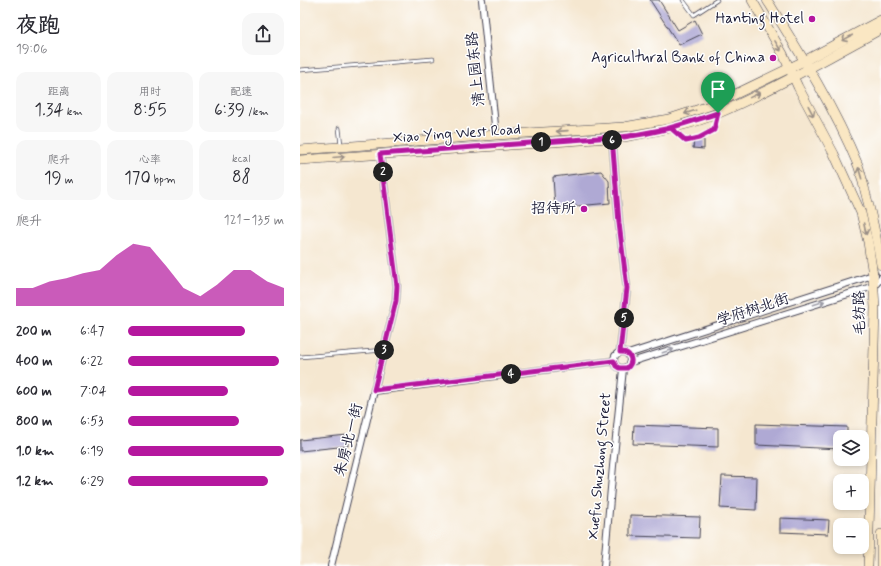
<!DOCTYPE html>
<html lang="zh">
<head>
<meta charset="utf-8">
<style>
	:root { --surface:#fff; --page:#f7f7f7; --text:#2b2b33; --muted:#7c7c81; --accent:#b5179e }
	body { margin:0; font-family:Mynerve,"LXGW WenKai TC",sans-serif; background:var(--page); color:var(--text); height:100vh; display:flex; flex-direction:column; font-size:15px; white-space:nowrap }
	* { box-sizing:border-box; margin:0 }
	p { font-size:13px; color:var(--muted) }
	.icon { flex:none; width:22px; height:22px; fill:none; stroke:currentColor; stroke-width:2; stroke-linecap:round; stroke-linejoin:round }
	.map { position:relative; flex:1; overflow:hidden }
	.drawer { display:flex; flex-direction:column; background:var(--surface); width:300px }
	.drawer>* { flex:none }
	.controls { position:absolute; left:533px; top:430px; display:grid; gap:8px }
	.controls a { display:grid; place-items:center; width:36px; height:36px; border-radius:8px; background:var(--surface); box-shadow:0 2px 6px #0003; font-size:20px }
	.pin { position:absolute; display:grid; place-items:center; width:34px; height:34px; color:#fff; margin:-41px -17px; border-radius:50% 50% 50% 0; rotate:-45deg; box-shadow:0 0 4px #0007 }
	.pin .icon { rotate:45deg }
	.km { position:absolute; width:20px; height:20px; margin:-10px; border-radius:50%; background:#222; color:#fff; font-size:11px; line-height:20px; text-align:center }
	.round { display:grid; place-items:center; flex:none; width:42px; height:42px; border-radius:12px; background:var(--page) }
	.overview { display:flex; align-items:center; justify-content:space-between; height:68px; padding:0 16px }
	h1 { font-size:22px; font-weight:600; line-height:30px }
	.metrics { display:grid; grid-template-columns:repeat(3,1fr); gap:6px; height:68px; padding:4px 16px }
	.metrics div { display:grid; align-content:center; border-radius:10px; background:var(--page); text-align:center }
	.metrics b { font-size:17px; font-weight:600 }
	.metrics small { font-size:11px; font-weight:400 }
	.metrics p { font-size:11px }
	.chart { height:112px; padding:8px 16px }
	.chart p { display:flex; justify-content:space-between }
	.chart svg { width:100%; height:72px; margin-top:4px; fill:var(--accent); opacity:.7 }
	ul { padding:0 16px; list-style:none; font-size:13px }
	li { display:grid; grid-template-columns:64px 48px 1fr; align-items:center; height:30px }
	li i { height:10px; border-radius:5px; background:var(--accent) }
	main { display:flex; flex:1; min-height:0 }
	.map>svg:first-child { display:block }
	.building { fill:#afa9d4 }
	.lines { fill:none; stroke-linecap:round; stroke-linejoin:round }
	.service-casing { stroke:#424051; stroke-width:4.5 }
	.minor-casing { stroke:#424051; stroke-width:8 }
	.secondary-casing { stroke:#424051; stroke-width:10 }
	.service { stroke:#fff; stroke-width:3 }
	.minor { stroke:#fff; stroke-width:6 }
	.secondary { stroke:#fae7c3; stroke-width:9 }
	.oneway { stroke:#998e86 }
	.oneway2 { stroke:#9c9ca7 }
	.route-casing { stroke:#fff; stroke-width:8 }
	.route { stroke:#b5179e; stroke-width:5 }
	.poi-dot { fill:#b5179e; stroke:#fff; stroke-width:1.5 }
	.labels { text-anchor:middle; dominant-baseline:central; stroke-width:3; stroke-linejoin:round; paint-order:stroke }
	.poi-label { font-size:15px; fill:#22223b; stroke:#fff; text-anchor:end }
	.street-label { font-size:15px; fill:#22223b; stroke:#fff }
</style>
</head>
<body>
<main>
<section class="drawer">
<div class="overview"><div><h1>夜跑</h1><p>19:06</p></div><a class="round"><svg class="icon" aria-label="share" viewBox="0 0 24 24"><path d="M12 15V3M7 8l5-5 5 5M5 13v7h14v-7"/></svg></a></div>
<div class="metrics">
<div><p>距离</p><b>1.34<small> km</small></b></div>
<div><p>用时</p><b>8:55</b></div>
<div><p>配速</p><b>6:39<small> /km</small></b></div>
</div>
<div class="metrics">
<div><p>爬升</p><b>19<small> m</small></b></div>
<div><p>心率</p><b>170<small> bpm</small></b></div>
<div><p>kcal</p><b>88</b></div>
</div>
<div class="chart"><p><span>爬升</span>121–135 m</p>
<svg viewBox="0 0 160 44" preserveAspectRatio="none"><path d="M0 44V33L10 33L20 29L30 27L40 24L50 22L60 13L70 6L80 8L90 20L100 33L110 38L120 31L130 22L140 22L150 29L160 33V44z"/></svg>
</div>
<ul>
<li><b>200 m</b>6:47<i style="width:75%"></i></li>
<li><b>400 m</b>6:22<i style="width:97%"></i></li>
<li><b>600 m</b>7:04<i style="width:64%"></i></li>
<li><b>800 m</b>6:53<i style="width:71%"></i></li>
<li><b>1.0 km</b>6:19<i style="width:100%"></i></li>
<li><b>1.2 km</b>6:29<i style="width:90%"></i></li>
</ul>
</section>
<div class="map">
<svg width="581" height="566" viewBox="0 0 581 566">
	<rect width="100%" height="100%" fill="#fff"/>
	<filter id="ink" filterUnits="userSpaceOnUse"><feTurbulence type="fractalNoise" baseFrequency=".025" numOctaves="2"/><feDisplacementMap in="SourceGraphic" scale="8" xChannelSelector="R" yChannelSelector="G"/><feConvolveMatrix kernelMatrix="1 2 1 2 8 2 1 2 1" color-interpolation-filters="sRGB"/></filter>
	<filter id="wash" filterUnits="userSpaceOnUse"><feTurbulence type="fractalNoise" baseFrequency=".012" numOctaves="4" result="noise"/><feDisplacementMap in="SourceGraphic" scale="16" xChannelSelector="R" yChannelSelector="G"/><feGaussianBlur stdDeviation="0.9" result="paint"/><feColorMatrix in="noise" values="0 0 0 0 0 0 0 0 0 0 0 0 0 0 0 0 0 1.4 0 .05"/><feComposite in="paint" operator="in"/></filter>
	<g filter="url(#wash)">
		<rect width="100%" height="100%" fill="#f5e7d0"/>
		<g id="blocks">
			<g class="building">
				<path d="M350,0H359L378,30L395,20L402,34L379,45Z"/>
				<path d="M394,140H404V149L393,148Z"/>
				<path d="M301,171L309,181L310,203L255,208L253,177Z"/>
				<path d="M456,424L547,427V437H540V449L456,445Z"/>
				<path d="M334,425L418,428V447L333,444Z"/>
				<path d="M47,435L48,446L0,451V440Z"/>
				<path d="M422,476L457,477L456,510L420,508Z"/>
				<path d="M330,515L400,517L399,538L330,536Z"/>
				<path d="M480,518L529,520L528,534L480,532Z"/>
			</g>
		</g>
	</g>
	<g filter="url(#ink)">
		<use href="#blocks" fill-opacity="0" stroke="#424051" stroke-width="1"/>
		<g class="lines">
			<g class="service-casing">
				<g id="service">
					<path d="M383,0L394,15L417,0"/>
					<path d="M0,70L133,59"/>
					<path d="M39,128L41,145"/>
					<path d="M373,129L386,141L399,138L414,130L417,116"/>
					<path d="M0,357L84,350"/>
				</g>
			</g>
			<g class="minor-casing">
				<g id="minor">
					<path d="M182,0L196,135"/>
					<path d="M312,137L319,223L327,288L320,352"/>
					<circle cx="322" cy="360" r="8"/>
					<path d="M328,354L573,275H575"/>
					<path d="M331,362L574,286L581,278"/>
					<path d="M74,391L314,361"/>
					<path d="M31,566L96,301L97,286L80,154"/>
					<path d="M304,566L313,466L323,369"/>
				</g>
			</g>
			<g class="secondary-casing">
				<g id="secondary">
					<path d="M452,0L483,54L498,87L534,154L561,213L568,242L573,275L575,308L568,566"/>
					<path d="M467,0C500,53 534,107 558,165C561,173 563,183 565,191C572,216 577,240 581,265"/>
					<path d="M0,150L196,135L324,127L369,119L415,104L504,61L581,20"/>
					<path d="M0,160L324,137C356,131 389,126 419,113C474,89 528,58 581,29"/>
					<path d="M581,566V534"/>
				</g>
			</g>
			<use href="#service" class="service"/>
			<use href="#minor" class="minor"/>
			<use href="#secondary" class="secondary"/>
		</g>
		<defs><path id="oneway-shaft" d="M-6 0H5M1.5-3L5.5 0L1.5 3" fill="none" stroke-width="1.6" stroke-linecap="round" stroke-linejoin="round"/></defs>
		<g class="oneway">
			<use href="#oneway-shaft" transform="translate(547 38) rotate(152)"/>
			<use href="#oneway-shaft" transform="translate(478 46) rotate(59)"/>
			<use href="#oneway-shaft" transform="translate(455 95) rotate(-26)"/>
			<use href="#oneway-shaft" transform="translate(511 111) rotate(62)"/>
			<use href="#oneway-shaft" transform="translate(390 112) rotate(162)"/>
			<use href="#oneway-shaft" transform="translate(262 131) rotate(176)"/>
			<use href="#oneway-shaft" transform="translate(39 157) rotate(-5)"/>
			<use href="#oneway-shaft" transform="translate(560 173) rotate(-106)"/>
			<use href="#oneway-shaft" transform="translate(565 229) rotate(77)"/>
		</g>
		<g class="oneway2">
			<use href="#oneway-shaft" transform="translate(519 303) rotate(-18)"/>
			<use href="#oneway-shaft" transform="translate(368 351) rotate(-18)"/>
		</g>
	</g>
	<g class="lines" filter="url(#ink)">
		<g class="route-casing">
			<path id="route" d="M418,113C383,124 348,137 312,137L80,154L97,286L96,301L74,390L314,361L316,366L319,368H327C335,361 330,351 320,352L327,288L319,223L312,137H324L371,128L386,141L399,138L414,130L418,113"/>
		</g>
		<use href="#route" class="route"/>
	</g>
	<g class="poi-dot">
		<circle cx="512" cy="19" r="4"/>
		<circle cx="473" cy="58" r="4"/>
		<circle cx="284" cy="209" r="4"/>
	</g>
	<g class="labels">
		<g class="poi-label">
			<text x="504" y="19">Hanting Hotel</text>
			<text x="465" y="58">Agricultural Bank of China</text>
			<text x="276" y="209">招待所</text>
		</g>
		<g class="street-label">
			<text transform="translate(176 69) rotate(-96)">清上园东路</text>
			<text transform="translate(157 134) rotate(-4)">Xiao Ying West Road</text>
			<text transform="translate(453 310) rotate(-18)">学府树北街</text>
			<text transform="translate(560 313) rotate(-91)">毛纺路</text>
			<text transform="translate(49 440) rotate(-76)">朱房北一街</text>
			<text transform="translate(300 466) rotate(-85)">Xuefu Shuzhong Street</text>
		</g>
	</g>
</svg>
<div class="controls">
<a><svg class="icon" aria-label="layers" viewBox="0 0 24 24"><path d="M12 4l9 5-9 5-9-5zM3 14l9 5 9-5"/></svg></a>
<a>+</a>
<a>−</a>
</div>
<div class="pin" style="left:418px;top:113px;background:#1e9e55"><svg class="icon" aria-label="arrive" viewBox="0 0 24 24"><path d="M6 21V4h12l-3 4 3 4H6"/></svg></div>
<b class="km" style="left:241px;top:142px">1</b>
<b class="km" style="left:83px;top:172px">2</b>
<b class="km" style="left:84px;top:350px">3</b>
<b class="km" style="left:211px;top:374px">4</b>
<b class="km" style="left:324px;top:318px">5</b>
<b class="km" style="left:312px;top:140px">6</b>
</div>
</main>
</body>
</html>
